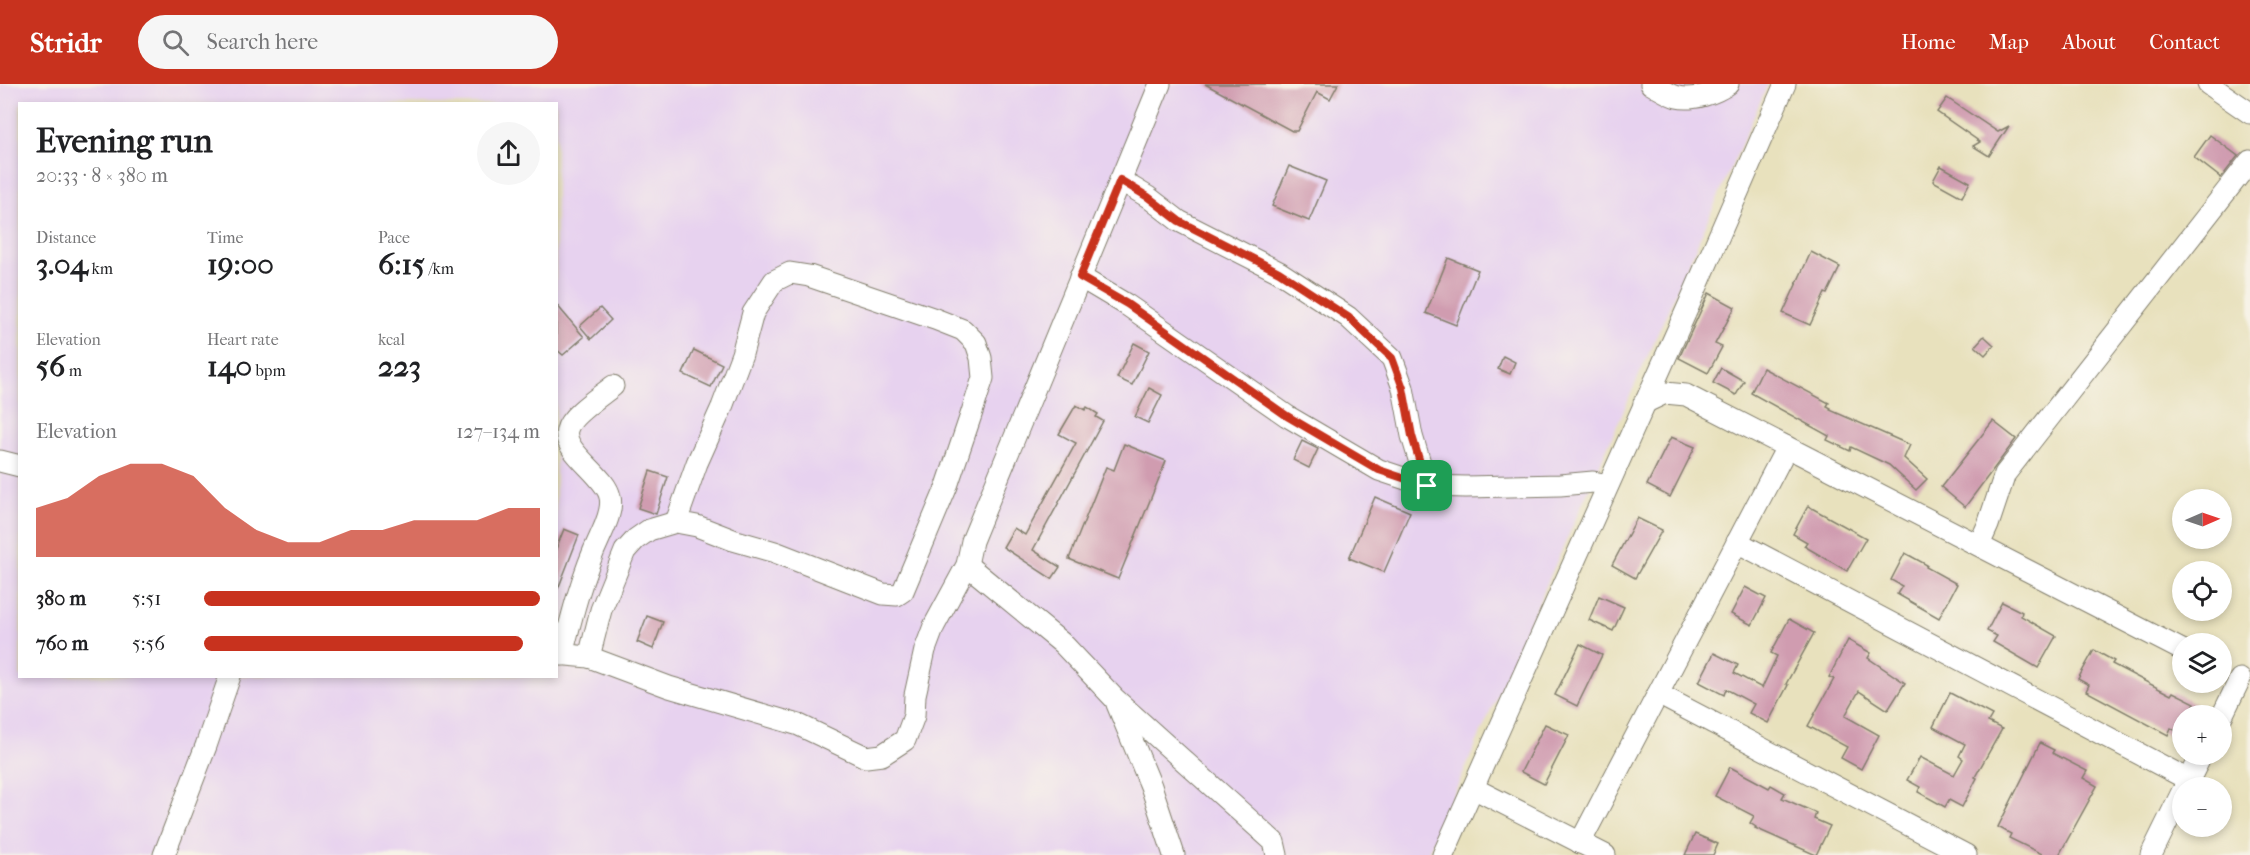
<!DOCTYPE html>
<html lang="en">
<head>
<meta charset="utf-8">
<style>
	:root { --surface:#fff; --page:#f6f6f6; --text:#202124; --muted:#757577; --accent:#c8321e }
	body { margin:0; font-family:"IM FELL French Canon",serif; background:var(--page); color:var(--text); height:100vh; display:flex; flex-direction:column; font-size:22px; white-space:nowrap }
	* { box-sizing:border-box; margin:0 }
	p { font-size:20px; color:var(--muted) }
	.icon { flex:none; width:33px; height:33px; fill:none; stroke:currentColor; stroke-width:2; stroke-linecap:round; stroke-linejoin:round }
	.map { position:relative; flex:1; overflow:hidden }
	.panel { position:absolute; left:18px; top:18px; width:540px; height:576px; display:flex; flex-direction:column; background:var(--surface); border-radius:0px; box-shadow:0 3px 9px #0003 }
	.panel>* { flex:none }
	.needle { width:39px; rotate:88deg }
	.buttons { position:absolute; left:2172px; top:405px; display:grid; gap:12px }
	.buttons a { display:grid; place-items:center; width:60px; height:60px; border-radius:50%; background:var(--surface); box-shadow:0 3px 9px #0003; font-size:30px }
	.pin { position:absolute; display:grid; place-items:center; width:51px; height:51px; color:#fff; margin:-26px; border-radius:12px; box-shadow:0 3px 9px #0006 }
	.round { display:grid; place-items:center; flex:none; width:63px; height:63px; border-radius:32px; background:var(--page) }
	.head { display:flex; align-items:center; justify-content:space-between; height:102px; padding:0 18px }
	h1 { font-size:33px; font-weight:700; line-height:45px }
	.figures { display:grid; grid-template-columns:repeat(3,1fr); gap:9px; height:102px; padding:6px 18px }
	.figures div { display:grid; align-content:center }
	.figures b { font-size:30px; font-weight:700 }
	.figures small { font-size:16px; font-weight:400 }
	.figures p { font-size:16px }
	.chart { height:168px; padding:12px 18px }
	.chart p { display:flex; justify-content:space-between }
	.chart svg { width:100%; height:108px; margin-top:6px; fill:var(--accent); opacity:.7 }
	ul { padding:0 18px; list-style:none; font-size:20px }
	li { display:grid; grid-template-columns:96px 72px 1fr; align-items:center; height:45px }
	li i { height:15px; border-radius:8px; background:var(--accent) }
	header { display:flex; align-items:center; gap:36px; box-sizing:border-box; height:84px; padding:0 30px; background:var(--accent); color:#fff }
	header strong { font-size:28px }
	nav { display:flex; gap:33px; margin-inline-start:auto; font-size:21px }
	.search { width:420px; height:54px; background:var(--page); display:flex; align-items:center; gap:15px; box-sizing:border-box; padding:0 21px; border-radius:33px; color:var(--muted); font-size:22px }
	.map>svg:first-child { display:block }
	.built { fill:#e7d2ef; fill-rule:evenodd }
	.building { fill:#d09cb0 }
	.lines { fill:none; stroke-linecap:round; stroke-linejoin:round }
	.minor-casing { stroke:#827e6c; stroke-width:23 }
	.minor { stroke:#fff; stroke-width:21 }
	.route-casing { stroke:#fff; stroke-width:12 }
	.route { stroke:#c8321e; stroke-width:8 }
</style>
</head>
<body>
<header>
<strong>Stridr</strong>
<div class="search"><svg class="icon" aria-label="search" viewBox="0 0 24 24"><circle cx="10" cy="10" r="6"/><path d="M15 15l6 6"/></svg>Search here</div>
<nav><a>Home</a><a>Map</a><a>About</a><a>Contact</a></nav>
</header>
<div class="map">
<svg width="2250" height="771" viewBox="0 0 2250 771">
	<rect width="100%" height="100%" fill="#f7f3e8"/>
	<filter id="ink" filterUnits="userSpaceOnUse"><feTurbulence type="fractalNoise" baseFrequency=".0167" numOctaves="2"/><feDisplacementMap in="SourceGraphic" scale="12" xChannelSelector="R" yChannelSelector="G"/><feConvolveMatrix kernelMatrix="1 2 1 2 8 2 1 2 1" color-interpolation-filters="sRGB"/></filter>
	<filter id="wash" filterUnits="userSpaceOnUse"><feTurbulence type="fractalNoise" baseFrequency=".008" numOctaves="4" result="noise"/><feDisplacementMap in="SourceGraphic" scale="24" xChannelSelector="R" yChannelSelector="G"/><feGaussianBlur stdDeviation="1.35" result="paint"/><feColorMatrix in="noise" values="0 0 0 0 0 0 0 0 0 0 0 0 0 0 0 0 0 1.4 0 .05"/><feComposite in="paint" operator="in"/></filter>
	<g filter="url(#wash)">
		<rect width="100%" height="100%" fill="#e8e1bd"/>
		<path class="built" d="M0,0H1768L1427,771H0ZM20,20H556V592H20Z"/>
		<g id="blocks">
			<g class="building">
				<path d="M1205,0H1338L1330,15L1317,8L1297,47H1292Z"/>
				<path d="M1947,14L1998,48L2009,42L1989,72L1973,62L1980,58L1937,28Z"/>
				<path d="M2210,51L2238,72L2221,94L2194,73Z"/>
				<path d="M1289,82L1326,97L1309,137L1272,122Z"/>
				<path d="M1941,82L1970,98L1962,113L1933,97Z"/>
				<path d="M1811,168L1840,183L1827,210L1825,209L1810,241L1783,229Z"/>
				<path d="M1448,174L1478,186L1456,241L1426,229Z"/>
				<path d="M1709,209L1735,223L1715,260L1722,263L1708,289L1679,274Z"/>
				<path d="M556,220L584,253L563,271L556,265Z"/>
				<path d="M600,224L611,236L591,255L580,242Z"/>
				<path d="M1984,252L1994,261L1985,271L1975,262Z"/>
				<path d="M1134,259L1149,267L1132,301L1117,294Z"/>
				<path d="M694,266L722,280L711,303L683,290Z"/>
				<path d="M1503,272L1515,278L1510,290L1498,285Z"/>
				<path d="M1721,284L1744,297L1736,311L1713,299Z"/>
				<path d="M1763,284L1829,319L1827,322L1831,324L1830,326L1910,361L1904,374L1927,395L1916,406L1889,381L1851,363L1850,367L1827,356L1829,352L1751,309Z"/>
				<path d="M1149,304L1162,311L1148,339L1135,333Z"/>
				<path d="M1076,321L1085,326L1087,323L1098,330L1096,333L1103,337L1033,466L1060,483L1052,495L1003,463L1014,444L1025,451L1076,359L1059,350Z"/>
				<path d="M1993,337L2016,355L1965,423L1941,403Z"/>
				<path d="M1671,353L1695,363L1670,413L1647,401Z"/>
				<path d="M1302,357L1318,365L1309,384L1293,376Z"/>
				<path d="M1124,360L1166,377L1118,495L1069,475L1106,383L1114,386Z"/>
				<path d="M650,387L668,393L656,430L638,424Z"/>
				<path d="M1375,413L1410,428L1384,488L1349,474Z"/>
				<path d="M1808,422L1866,454L1847,487L1804,462L1807,458L1793,450Z"/>
				<path d="M1637,434L1662,446L1635,494L1612,481Z"/>
				<path d="M564,445L579,451L558,505L556,465Z"/>
				<path d="M1905,469L1927,481L1926,483L1957,500L1939,534L1897,510L1902,502L1891,496Z"/>
				<path d="M1745,503L1766,514L1752,541L1731,530Z"/>
				<path d="M1599,512L1624,523L1613,547L1589,536Z"/>
				<path d="M2002,518L2022,528L2021,532L2056,552L2038,584L1993,558L1997,552L1987,547Z"/>
				<path d="M647,532L663,538L653,565L637,558Z"/>
				<path d="M1789,535L1814,549L1786,600L1788,601L1768,639L1749,629L1754,620L1726,605L1724,611L1699,598L1714,569L1738,581L1734,589L1762,604L1777,572L1771,569Z"/>
				<path d="M1848,556L1871,569L1868,574L1905,599L1888,626L1859,607L1845,632L1879,651L1861,685L1841,674L1847,663L1808,642L1834,595L1829,593Z"/>
				<path d="M1580,560L1602,571L1577,622L1555,611Z"/>
				<path d="M2094,566L2114,577L2112,580L2171,611L2173,608L2195,619L2189,632H2182V650L2171,644L2168,651L2086,607L2089,601L2078,595Z"/>
				<path d="M1950,609L1992,631L1988,638L2002,645L1975,693L1977,694L1962,723L1949,716L1945,723L1918,708L1920,703L1907,696L1920,673L1954,691L1963,675L1959,672L1965,660L1933,643Z"/>
				<path d="M1545,640L1569,651L1544,700L1521,688Z"/>
				<path d="M2040,659L2054,666L2052,669L2087,687L2083,694L2097,702L2059,771H2044L2009,754L2011,750L1998,743Z"/>
				<path d="M1730,683L1769,704L1771,701L1785,709L1782,714L1816,729L1814,735L1830,742L1816,771L1755,744L1756,743L1750,739L1754,732L1715,712Z"/>
				<path d="M1695,750L1718,760L1713,771H1685Z"/>
			</g>
		</g>
	</g>
	<g filter="url(#ink)">
		<use href="#blocks" fill-opacity="0" stroke="#827e6c" stroke-width="1.5"/>
		<g class="lines">
			<g class="minor-casing">
				<g id="minor">
					<path d="M1651,0C1659,4 1669,11 1677,13C1693,17 1716,9 1728,0"/>
					<path d="M2208,0L2250,29"/>
					<path d="M1120,96L1148,113L1179,137L1279,188L1348,233L1392,274L1403,304L1412,352L1427,402"/>
					<path d="M1080,193L1127,221L1287,332L1379,386L1427,402L1466,403L1560,401L1593,398L1608,401"/>
					<path d="M1644,319L1665,309L1686,311L2182,566"/>
					<path d="M0,377L20,382"/>
					<path d="M1737,458L2189,696"/>
					<path d="M1979,461L1988,441L2005,390L2250,77"/>
					<path d="M967,481L1063,560L1114,614L1274,758L1277,771"/>
					<path d="M556,570L589,573L669,603L799,641L866,673L882,671L905,656L914,632L915,611L925,566L934,542L967,481L972,457L1160,0"/>
					<path d="M562,571C572,531 582,491 600,453C605,442 613,426 610,413C606,391 562,368 567,346C570,331 601,312 613,302"/>
					<path d="M589,573L601,526L625,467L636,455L649,446L676,438L697,442L733,456L775,468L883,510L897,511L903,507L947,402L971,331L983,294L981,274L976,259L963,246L935,235L809,192L790,189L774,197L753,229L742,270L722,323L697,379L676,438"/>
					<path d="M1658,610L1966,771"/>
					<path d="M1117,620L1151,702L1174,771"/>
					<path d="M2222,632L2240,595"/>
					<path d="M1473,704L1605,771"/>
					<path d="M2185,704L2202,670"/>
					<path d="M1580,759L1787,363"/>
					<path d="M164,771L206,662L230,592"/>
					<path d="M1443,771L1688,223L1785,0"/>
					<path d="M2151,771L2182,708"/>
				</g>
			</g>
			<use href="#minor" class="minor"/>
		</g>
	</g>
	<g class="lines" filter="url(#ink)">
		<g class="route-casing">
			<path id="route" d="M1120,96L1148,113L1179,137L1279,188L1348,233L1392,274L1403,304L1412,352L1427,402L1379,386L1287,332L1127,220L1080,193Z"/>
		</g>
		<use href="#route" class="route"/>
	</g>
</svg>
<div class="buttons">
<a><svg class="needle" viewBox="-14 -14 28 28"><path d="M0-13l5 13h-10z" fill="#e53935"/><path d="M0 13l5-13h-10z" fill="#757577"/></svg></a>
<a><svg class="icon" aria-label="locate" viewBox="0 0 24 24"><circle cx="12" cy="12" r="6"/><path d="M12 2v4M12 18v4M2 12h4M18 12h4"/></svg></a>
<a><svg class="icon" aria-label="layers" viewBox="0 0 24 24"><path d="M12 4l9 5-9 5-9-5zM3 14l9 5 9-5"/></svg></a>
<a>+</a>
<a>−</a>
</div>
<div class="pin" style="left:1427px;top:402px;background:#1e9e55"><svg class="icon" aria-label="arrive" viewBox="0 0 24 24"><path d="M6 21V4h12l-3 4 3 4H6"/></svg></div>
<section class="panel">
<div class="head"><div><h1>Evening run</h1><p>20:33 · 8 × 380 m</p></div><a class="round"><svg class="icon" aria-label="share" viewBox="0 0 24 24"><path d="M12 15V3M7 8l5-5 5 5M5 13v7h14v-7"/></svg></a></div>
<div class="figures">
<div><p>Distance</p><b>3.04<small> km</small></b></div>
<div><p>Time</p><b>19:00</b></div>
<div><p>Pace</p><b>6:15<small> /km</small></b></div>
</div>
<div class="figures">
<div><p>Elevation</p><b>56<small> m</small></b></div>
<div><p>Heart rate</p><b>140<small> bpm</small></b></div>
<div><p>kcal</p><b>223</b></div>
</div>
<div class="chart"><p><span>Elevation</span>127–134 m</p>
<svg viewBox="0 0 160 44" preserveAspectRatio="none"><path d="M0 44V24L10 20L20 11L30 6L40 6L50 11L60 24L70 33L80 38L90 38L100 33L110 33L120 29L130 29L140 29L150 24L160 24V44z"/></svg>
</div>
<ul>
<li><b>380 m</b>5:51<i style="width:100%"></i></li>
<li><b>760 m</b>5:56<i style="width:95%"></i></li>
</ul>
</section>
</div>
</body>
</html>
